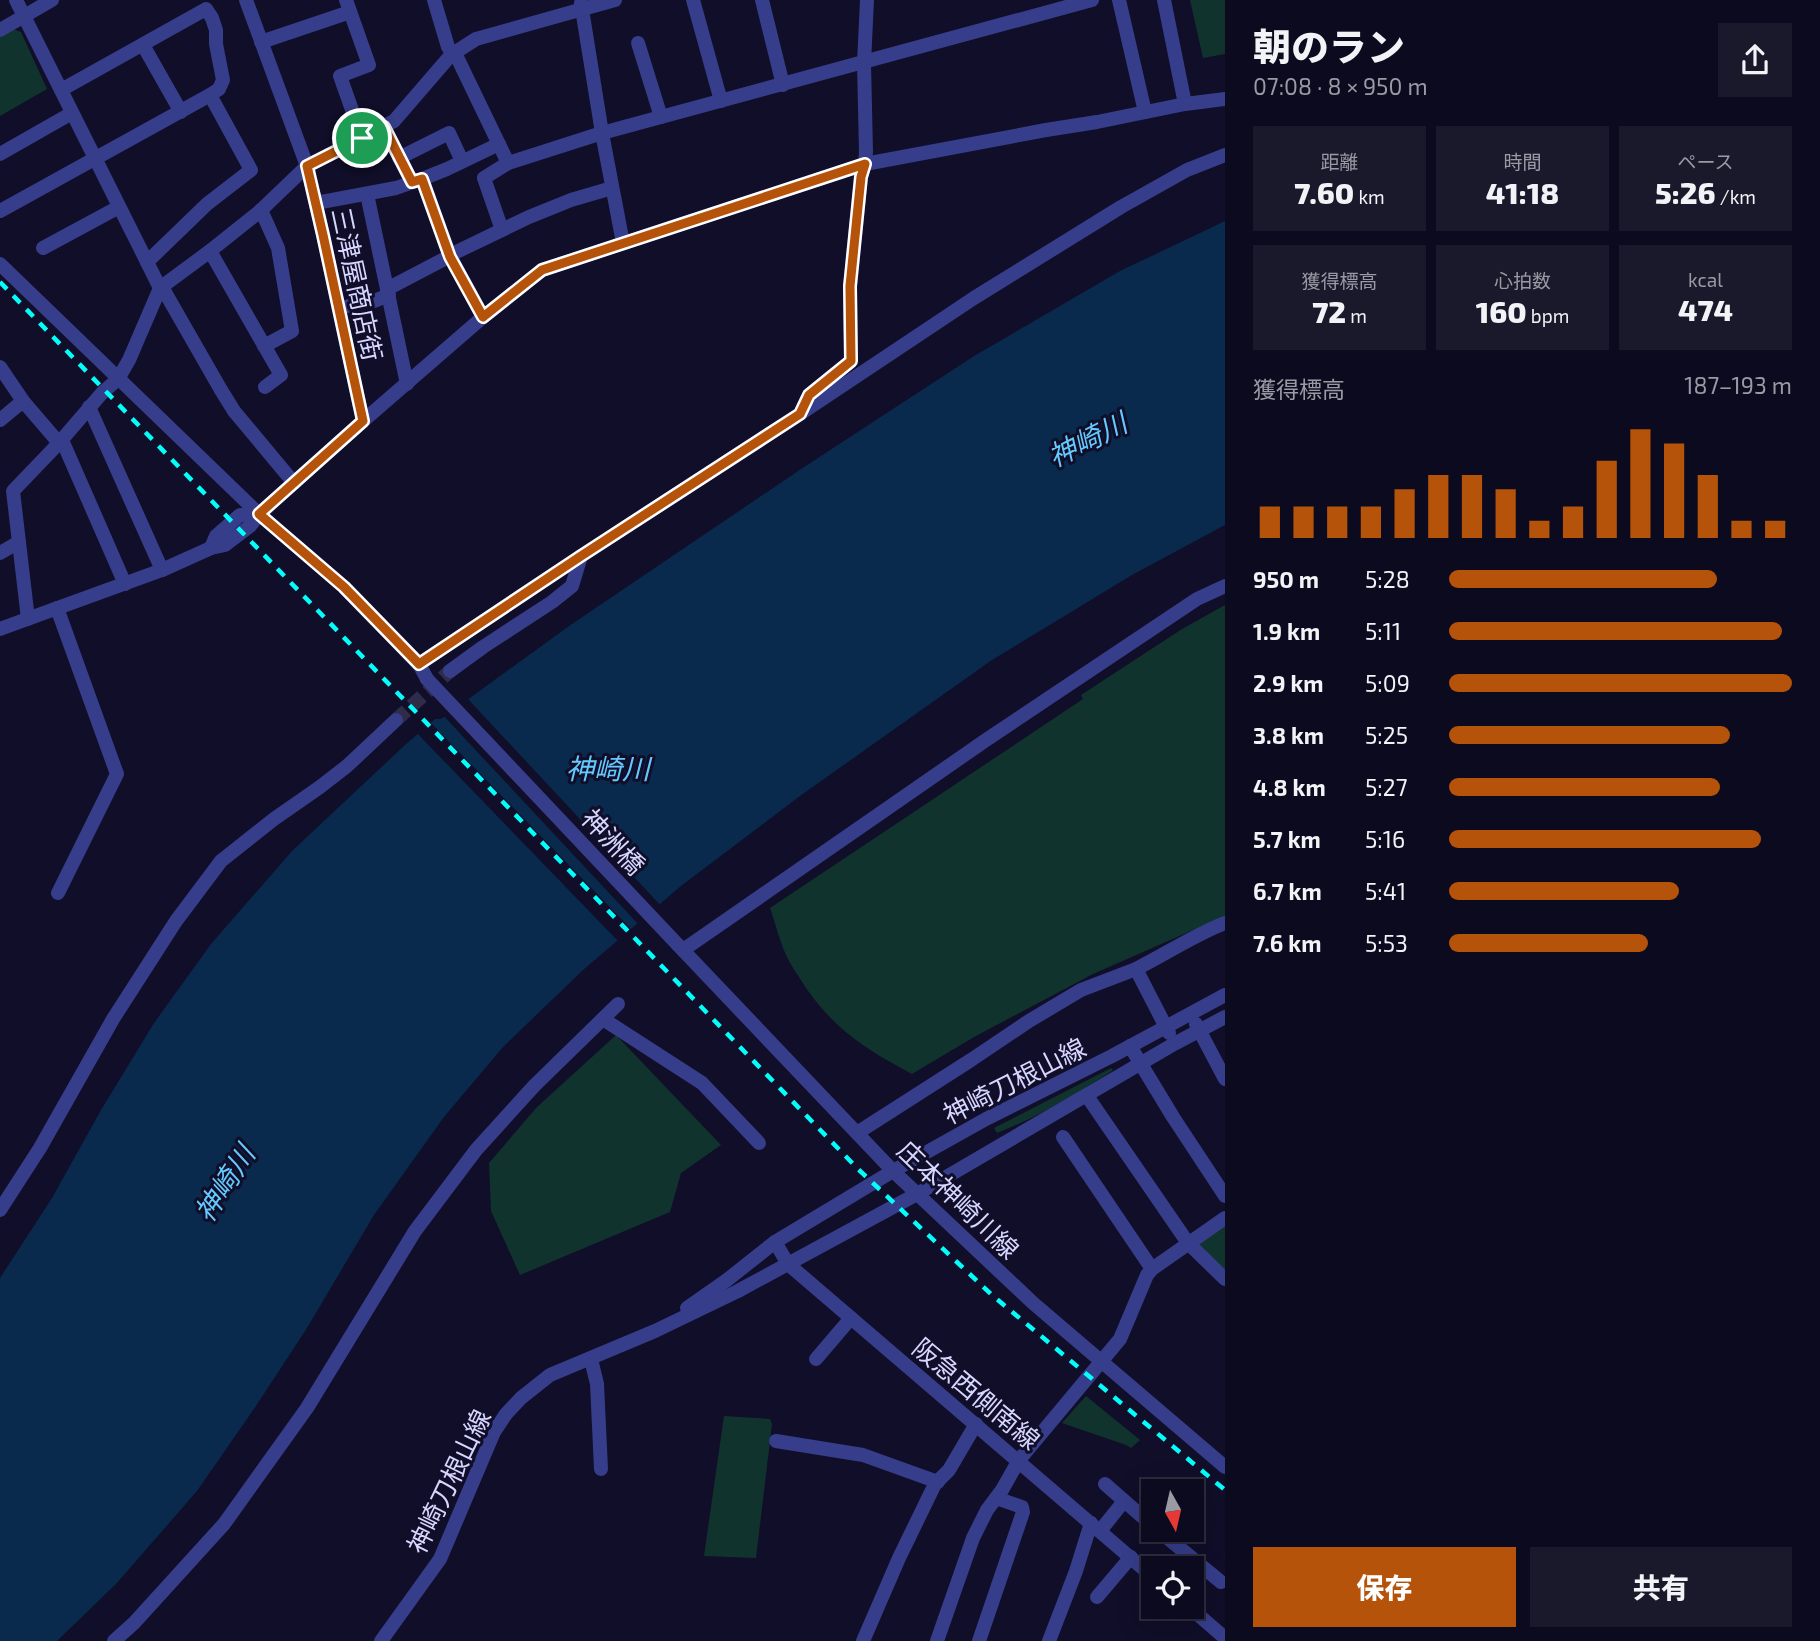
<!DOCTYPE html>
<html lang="ja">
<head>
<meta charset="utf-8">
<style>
	:root { --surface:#0c0a1e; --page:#1a182b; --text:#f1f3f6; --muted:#9a9aa4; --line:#2c2b3c; --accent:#b45309 }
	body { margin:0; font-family:"Exo 2","Noto Sans JP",sans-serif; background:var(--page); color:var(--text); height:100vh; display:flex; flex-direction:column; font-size:26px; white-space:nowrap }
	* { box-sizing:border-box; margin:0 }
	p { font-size:23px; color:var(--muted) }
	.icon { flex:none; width:38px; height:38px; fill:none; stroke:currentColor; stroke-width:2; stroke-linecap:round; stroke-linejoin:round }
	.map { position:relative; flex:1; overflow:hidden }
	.details { display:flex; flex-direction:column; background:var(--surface); width:595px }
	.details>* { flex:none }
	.needle { width:46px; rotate:172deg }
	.tools { position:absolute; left:1141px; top:1479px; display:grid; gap:14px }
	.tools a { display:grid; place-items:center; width:63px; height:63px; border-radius:0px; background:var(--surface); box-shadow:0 7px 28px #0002,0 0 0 2px var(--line); font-size:35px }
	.pin { position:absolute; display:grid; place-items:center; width:60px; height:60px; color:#fff; margin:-30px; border:4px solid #fff; border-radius:50%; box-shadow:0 2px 7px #0007 }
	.round { display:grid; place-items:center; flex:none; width:74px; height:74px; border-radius:0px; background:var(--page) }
	.summary { display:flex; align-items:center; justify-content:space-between; height:119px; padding:0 28px }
	h1 { font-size:38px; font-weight:800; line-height:52px }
	.figures { display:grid; grid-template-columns:repeat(3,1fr); gap:10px; height:119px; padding:7px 28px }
	.figures div { display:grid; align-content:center; border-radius:0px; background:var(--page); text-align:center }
	.figures b { font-size:30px; font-weight:800 }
	.figures small { font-size:19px; font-weight:400 }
	.figures p { font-size:19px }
	.chart { height:196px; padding:14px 28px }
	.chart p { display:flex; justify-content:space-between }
	.chart svg { width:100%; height:126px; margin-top:7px; stroke:var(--accent); stroke-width:6 }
	.primary-button { display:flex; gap:14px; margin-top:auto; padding:14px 28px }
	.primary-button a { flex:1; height:80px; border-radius:0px; background:var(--accent); color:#fff; font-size:28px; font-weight:800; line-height:80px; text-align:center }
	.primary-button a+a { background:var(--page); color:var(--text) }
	ul { padding:0 28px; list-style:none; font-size:23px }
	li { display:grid; grid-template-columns:112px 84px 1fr; align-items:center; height:52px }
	li i { height:18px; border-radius:9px; background:var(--accent) }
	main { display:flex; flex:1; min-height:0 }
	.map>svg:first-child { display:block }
	.green { fill:#11332e }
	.water { fill:#09294d }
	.pier { fill:#100e28 }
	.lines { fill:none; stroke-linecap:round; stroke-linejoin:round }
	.minor-tunnel { stroke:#2e2c48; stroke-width:14; stroke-dasharray:14 7; stroke-linecap:butt }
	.minor { stroke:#363d8a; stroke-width:14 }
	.rail { stroke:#02fffb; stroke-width:4.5; stroke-dasharray:10 9; stroke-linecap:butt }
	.minor-bridge { stroke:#363d8a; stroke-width:14 }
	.route-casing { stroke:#fff; stroke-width:14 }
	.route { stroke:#b45309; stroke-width:9 }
	.labels { text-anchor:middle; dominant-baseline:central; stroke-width:6; stroke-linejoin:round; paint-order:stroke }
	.street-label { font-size:26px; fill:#d6d6ff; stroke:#100e28 }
	.water-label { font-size:28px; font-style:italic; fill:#64c9ff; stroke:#100e28 }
</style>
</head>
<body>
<main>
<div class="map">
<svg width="1225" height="1641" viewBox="0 0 1225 1641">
	<rect width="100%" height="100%" fill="#100e28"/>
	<g class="green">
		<path d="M1190,0H1225V54L1203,58Z"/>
		<path d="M11,28L21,32L47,89L0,116V34Z"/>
		<path d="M1225,605V916L1093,974L974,1037L912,1074C863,1048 829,1026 799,977C795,971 791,965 788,959C780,943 776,925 770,908L1083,699L1081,695L1182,629Z"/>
		<path d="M616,1035L721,1145L681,1173L670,1212L520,1275L491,1211L489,1163L536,1108Z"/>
		<path d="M1111,1068L1113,1070L1112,1071C1073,1096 1040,1116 997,1133L994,1128Z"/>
		<path d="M1225,1222V1273L1195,1244Z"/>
		<path d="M1086,1396L1140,1440L1131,1448L1126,1445L1062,1423Z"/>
		<path d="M724,1416L770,1419L772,1424L756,1558L704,1556Z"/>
	</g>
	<path class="water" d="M1225,221V525L1132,575L992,660L800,796L681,886L582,971L503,1047L444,1117L374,1215L307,1328L256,1406L197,1491L116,1584L57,1641H0V1278L52,1198L101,1110L154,1023L211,944L292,851L406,744L435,719H441L569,626L801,469L974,356L1120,271Z"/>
	<g class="pier">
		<path d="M466,697L662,907L640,926L442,714Z"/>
		<path d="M428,720L633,931L620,943L415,731Z"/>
	</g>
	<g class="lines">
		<path class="minor-tunnel" d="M396,720L450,671"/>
		<g class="minor">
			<path d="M16,0L160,288"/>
			<path d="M246,0L307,166L323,235L363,421"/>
			<path d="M346,0L369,65L340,76L362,138"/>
			<path d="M434,0L448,47L453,54"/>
			<path d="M693,0L721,101"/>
			<path d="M762,0L783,85"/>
			<path d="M1119,0L1145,112"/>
			<path d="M1164,0L1185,104"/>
			<path d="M581,3L602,133L623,243"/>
			<path d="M0,30L52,0"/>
			<path d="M261,42L350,12"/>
			<path d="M638,43L661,117"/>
			<path d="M143,45L181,112"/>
			<path d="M455,53L508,163L602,133L1092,0"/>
			<path d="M384,127L412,182"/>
			<path d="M0,154L72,113"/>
			<path d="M399,158L449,133L462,161"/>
			<path d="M422,179L447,169L499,144"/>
			<path d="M367,194L407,384"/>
			<path d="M316,203L396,188L422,179L450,256L483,317"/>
			<path d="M261,210L278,248L292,331L264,346"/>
			<path d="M0,211L210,95L219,89L223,80L216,44V30L212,18L206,9L61,90"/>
			<path d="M502,230L484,178L508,163"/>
			<path d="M43,248L119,207"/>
			<path d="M210,251L281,375L265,387"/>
			<path d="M450,255L529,217L571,200L612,188"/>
			<path d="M147,262L207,204L251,170L210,95"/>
			<path d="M0,264L259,514L344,587L419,664L427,679"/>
			<path d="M162,287L221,390L234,411L294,483"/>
			<path d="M387,289L450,256"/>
			<path d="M339,308L374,301L389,295"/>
			<path d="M0,367L23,401L59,443"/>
			<path d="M89,407L162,570"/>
			<path d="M801,413L809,395L851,361L850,287L861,177L865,164L866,152L864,63L867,0"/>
			<path d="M0,420L23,401"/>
			<path d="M62,440L125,584"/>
			<path d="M211,548L216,536L240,515L259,514"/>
			<path d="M0,553L19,542"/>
			<path d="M57,608L117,774L58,893"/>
			<path d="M28,619L13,491L59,443L102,393L118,379L129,360L160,288L210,251L259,212L307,166L394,121L451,55L476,39L615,0"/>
			<path d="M0,629L162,570L211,548L225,545L250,526L259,514L363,421L483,317L542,270L865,164L1046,130L1097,122L1185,104L1225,99"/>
			<path d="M419,664L581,556L800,414L974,298L1121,207L1187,170L1225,155"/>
			<path d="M450,671L483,647L552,602L572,586L581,556"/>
			<path d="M678,945L893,1171L1033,1303L1225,1467"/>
			<path d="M683,950L986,740L1197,599L1225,586"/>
			<path d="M1136,969C1166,954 1194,935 1225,923"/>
			<path d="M603,1019L702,1083L759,1143"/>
			<path d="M1196,1024L1225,1079"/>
			<path d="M1130,1046L1173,1117L1225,1196"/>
			<path d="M1087,1096L1188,1243L1225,1279"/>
			<path d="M857,1133L971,1060L1029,1021L1081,990L1136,969L1169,1033"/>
			<path d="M1063,1137L1152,1269"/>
			<path d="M0,1210L40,1148L113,1019L176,921L221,861L274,819L320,787L347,766L396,720"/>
			<path d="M775,1242L788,1264L1153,1577"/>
			<path d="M687,1308L727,1280L775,1242L893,1171L986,1119L1112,1056L1225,995"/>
			<path d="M591,1359L597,1384L601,1469"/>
			<path d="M816,1359L851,1318"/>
			<path d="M776,1441L863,1455L938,1482"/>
			<path d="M1105,1484L1153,1526"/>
			<path d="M1158,1530L1221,1582"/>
			<path d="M1100,1531L1124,1501"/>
			<path d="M1097,1597L1131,1557"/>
			<path d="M1188,1606L1225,1638"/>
			<path d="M114,1641L134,1623L224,1524L307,1408L415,1231L476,1150L534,1086L618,1004"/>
			<path d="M381,1641L440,1559L494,1432L506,1414L521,1398L550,1375L655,1331L738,1291L917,1194L1174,1044L1225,1017"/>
			<path d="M863,1641L899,1558L935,1484L949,1470L976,1424"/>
			<path d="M937,1641L973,1538L987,1510L1002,1490L1019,1460L1120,1339L1147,1275L1152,1269L1225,1218"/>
			<path d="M979,1641L1023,1512L1022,1507L996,1498"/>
			<path d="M1049,1641L1076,1571L1091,1523"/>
		</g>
		<path class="rail" d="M0,282L858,1169L992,1295L1225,1490"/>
		<path class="minor-bridge" d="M427,679L678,945"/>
	</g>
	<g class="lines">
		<g class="route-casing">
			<path id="route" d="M384,127L412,182L422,179L450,257L483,317L542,270L865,164L861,177L850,286L851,361L809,395L800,414L581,556L419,664L344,587L259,514L363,421L323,235L307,166Z"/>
		</g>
		<use href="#route" class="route"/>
	</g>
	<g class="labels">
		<g class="street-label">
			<text transform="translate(358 284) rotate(78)">三津屋商店街</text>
			<text transform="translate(614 841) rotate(47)">神洲橋</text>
			<text transform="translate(1014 1080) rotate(-27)">神崎刀根山線</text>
			<text transform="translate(959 1199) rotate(44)">庄本神崎川線</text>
			<text transform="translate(977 1393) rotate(40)">阪急西側南線</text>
			<text transform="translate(448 1481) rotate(-64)">神崎刀根山線</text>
		</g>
		<g class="water-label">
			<text transform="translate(1087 439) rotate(-27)">神崎川</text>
			<text x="608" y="768">神崎川</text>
			<text transform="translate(224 1183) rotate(-57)">神崎川</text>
		</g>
	</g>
</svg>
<div class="tools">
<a><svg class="needle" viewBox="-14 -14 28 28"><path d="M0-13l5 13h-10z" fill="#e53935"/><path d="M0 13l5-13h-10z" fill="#9a9aa4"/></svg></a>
<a><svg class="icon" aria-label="locate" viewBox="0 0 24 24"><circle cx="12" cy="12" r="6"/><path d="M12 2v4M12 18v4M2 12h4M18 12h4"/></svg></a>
</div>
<div class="pin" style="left:362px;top:138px;background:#1e9e55"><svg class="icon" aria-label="arrive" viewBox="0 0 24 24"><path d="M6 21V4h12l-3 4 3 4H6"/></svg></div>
</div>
<section class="details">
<div class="summary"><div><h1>朝のラン</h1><p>07:08 · 8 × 950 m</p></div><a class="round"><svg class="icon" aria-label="share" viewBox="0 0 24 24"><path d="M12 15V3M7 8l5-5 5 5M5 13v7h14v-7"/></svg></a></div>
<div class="figures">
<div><p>距離</p><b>7.60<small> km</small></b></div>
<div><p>時間</p><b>41:18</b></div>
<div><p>ペース</p><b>5:26<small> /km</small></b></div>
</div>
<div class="figures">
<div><p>獲得標高</p><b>72<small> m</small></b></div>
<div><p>心拍数</p><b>160<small> bpm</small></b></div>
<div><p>kcal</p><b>474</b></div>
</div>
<div class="chart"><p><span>獲得標高</span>187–193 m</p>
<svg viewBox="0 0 160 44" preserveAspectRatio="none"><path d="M5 44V33M15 44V33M25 44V33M35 44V33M45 44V27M55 44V22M65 44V22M75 44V27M85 44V38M95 44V33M105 44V17M115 44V6M125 44V11M135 44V22M145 44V38M155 44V38"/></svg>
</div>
<ul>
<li><b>950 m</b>5:28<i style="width:78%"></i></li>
<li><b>1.9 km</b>5:11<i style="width:97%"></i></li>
<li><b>2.9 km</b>5:09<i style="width:100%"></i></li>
<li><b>3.8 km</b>5:25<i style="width:82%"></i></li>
<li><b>4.8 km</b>5:27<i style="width:79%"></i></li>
<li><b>5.7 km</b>5:16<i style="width:91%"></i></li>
<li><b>6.7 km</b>5:41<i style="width:67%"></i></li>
<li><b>7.6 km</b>5:53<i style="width:58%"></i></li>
</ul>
<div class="primary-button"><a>保存</a><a>共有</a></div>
</section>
</main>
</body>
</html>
